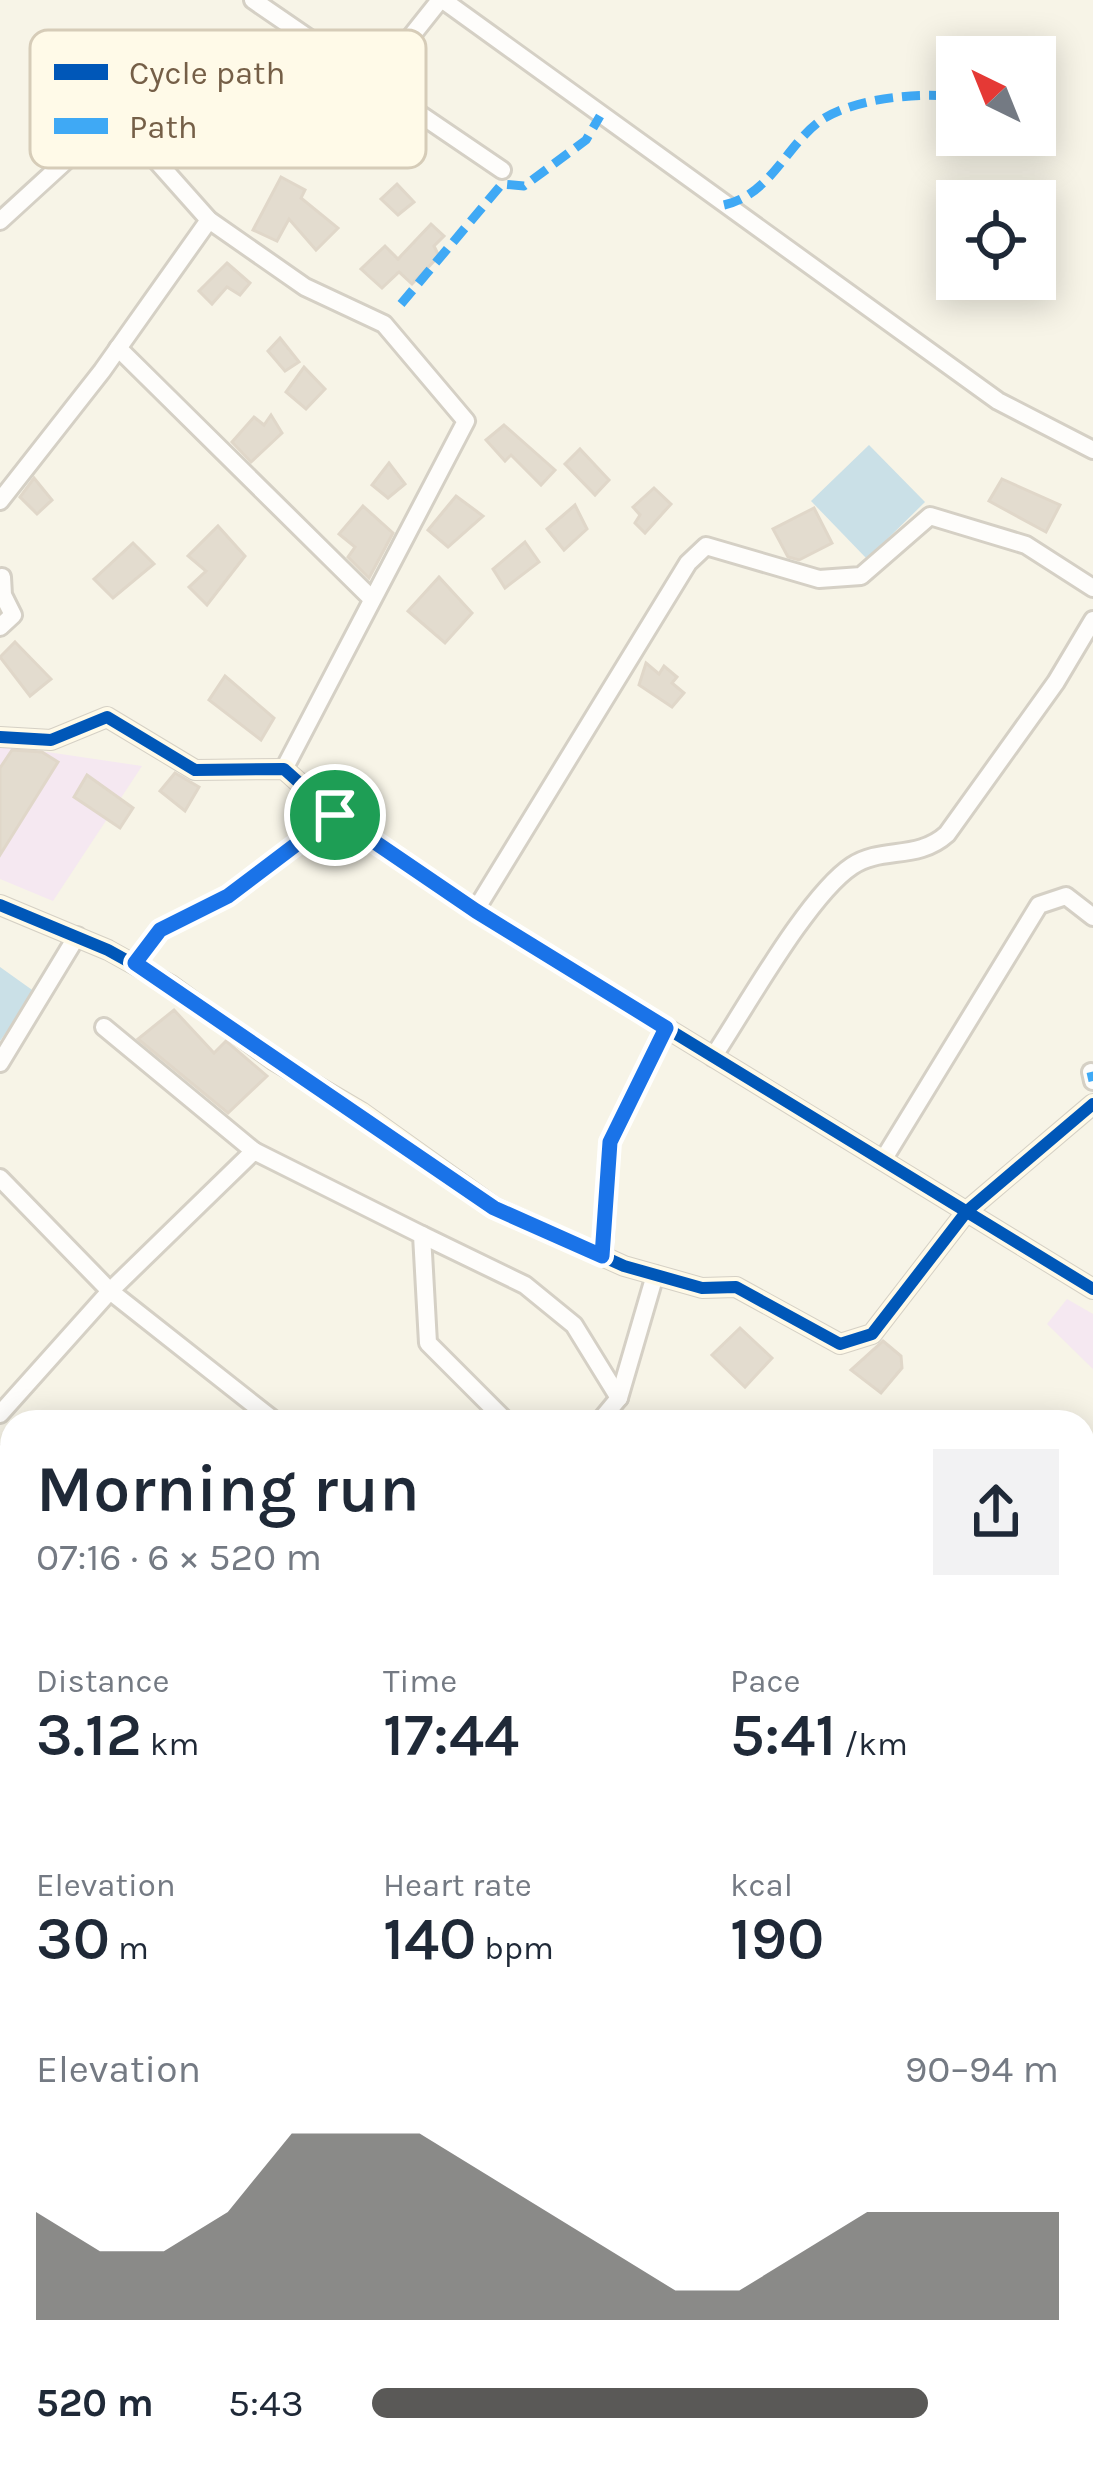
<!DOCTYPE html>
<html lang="en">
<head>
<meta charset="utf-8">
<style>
	:root { --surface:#fff; --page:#f2f2f3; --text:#1f2937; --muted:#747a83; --accent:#5a5957 }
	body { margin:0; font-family:Karla,sans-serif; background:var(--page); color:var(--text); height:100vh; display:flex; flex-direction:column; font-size:45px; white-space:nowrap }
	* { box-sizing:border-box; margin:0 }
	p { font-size:39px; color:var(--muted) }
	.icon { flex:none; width:66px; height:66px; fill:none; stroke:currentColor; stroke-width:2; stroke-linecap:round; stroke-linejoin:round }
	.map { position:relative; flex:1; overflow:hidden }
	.drawer { position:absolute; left:0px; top:1410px; width:1095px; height:1065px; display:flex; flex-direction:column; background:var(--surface); border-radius:36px 36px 0 0; box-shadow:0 6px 30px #0003 }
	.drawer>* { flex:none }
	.needle { width:78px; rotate:317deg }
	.tools { position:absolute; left:936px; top:36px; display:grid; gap:24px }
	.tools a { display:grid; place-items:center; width:120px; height:120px; border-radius:0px; background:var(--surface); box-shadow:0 6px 30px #0003; font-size:60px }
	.pin { position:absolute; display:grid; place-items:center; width:102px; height:102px; color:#fff; margin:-51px; border:6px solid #fff; border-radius:50%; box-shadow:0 3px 12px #0007 }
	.round { display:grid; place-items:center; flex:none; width:126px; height:126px; border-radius:0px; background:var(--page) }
	.overview { display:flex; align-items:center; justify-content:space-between; height:204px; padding:0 36px }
	h1 { font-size:66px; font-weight:600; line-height:90px }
	.figures { display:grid; grid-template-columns:repeat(3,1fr); gap:18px; height:204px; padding:12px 36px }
	.figures div { display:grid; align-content:center }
	.figures b { font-size:60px; font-weight:600 }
	.figures small { font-size:33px; font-weight:400 }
	.figures p { font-size:33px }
	.chart { height:336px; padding:24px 36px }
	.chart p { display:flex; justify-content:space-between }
	.chart svg { width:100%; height:216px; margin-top:12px; fill:var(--accent); opacity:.7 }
	ul { padding:0 36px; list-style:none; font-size:39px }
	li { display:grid; grid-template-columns:192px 144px 1fr; align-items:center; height:90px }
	li i { height:30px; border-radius:15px; background:var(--accent) }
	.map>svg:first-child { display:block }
	.education { fill:#f5e8f1 }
	.water { fill:#cae0e7 }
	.building { fill:#e3dccf; stroke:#e0d7c9; stroke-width:3 }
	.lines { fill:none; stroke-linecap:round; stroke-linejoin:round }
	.minor-casing { stroke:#d5d0c5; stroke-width:22 }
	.tertiary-casing { stroke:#d5d0c5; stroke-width:27 }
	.secondary-casing { stroke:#d6d1c5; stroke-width:30 }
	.minor { stroke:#fefdfb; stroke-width:16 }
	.tertiary { stroke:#fefdfb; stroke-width:21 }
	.secondary { stroke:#fefdfb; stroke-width:24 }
	.quiet { stroke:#3fa9f5; stroke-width:9; stroke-dasharray:18 9; stroke-linecap:butt }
	.cycleway-casing { stroke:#fffae8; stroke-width:20 }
	.cycleway { stroke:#0057b8; stroke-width:12 }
	.route-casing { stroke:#fff; stroke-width:24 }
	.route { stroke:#1a73e8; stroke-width:15 }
	.key { fill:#fffae8; stroke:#d6ccb8; stroke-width:3 }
	.key-label { font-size:33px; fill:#755f47 }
</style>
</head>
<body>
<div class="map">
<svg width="1093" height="2474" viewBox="0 0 1093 2474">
	<rect width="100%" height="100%" fill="#f7f4e7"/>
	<g class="education">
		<path d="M0,745L142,766L53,901L0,879Z"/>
		<path d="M1067,1299L1093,1314V1369L1047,1324Z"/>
		<path d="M1093,1896V2091L1083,2085V1901Z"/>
	</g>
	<g class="water">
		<path d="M869,445L925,502L867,559L811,501Z"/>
		<path d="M0,967L35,992L0,1041Z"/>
		<path d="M0,2094L12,2098V2463H613L614,2474H0Z"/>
	</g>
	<g class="building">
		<path d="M281,177L305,190L301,198L338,228L316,250L289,219L277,241L253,230Z"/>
		<path d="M397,184L414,202L398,215L381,199Z"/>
		<path d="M431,224L444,236L434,246L439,256L412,284L399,272L382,288L361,269L385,246L398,259Z"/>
		<path d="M227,263L250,283L240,295L227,287L212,304L199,291Z"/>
		<path d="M280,338L299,362L285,371L268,351Z"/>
		<path d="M304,367L325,389L306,409L286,392Z"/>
		<path d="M271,415L282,433L251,462L232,442L254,417L264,425Z"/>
		<path d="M504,425L555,470L541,485L511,455L505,461L486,440Z"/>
		<path d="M580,449L609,480L595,495L565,464Z"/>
		<path d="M389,463L405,484L388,498L372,485Z"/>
		<path d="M34,478L52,500L37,514L20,497Z"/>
		<path d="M1002,479L1060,505L1046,532L989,501Z"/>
		<path d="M654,488L671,504L645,533L635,523L640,515L633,507Z"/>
		<path d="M456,496L483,516L448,547L428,530Z"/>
		<path d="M575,505L587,529L564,550L547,529Z"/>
		<path d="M363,506L393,533L369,578L348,557L355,547L339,534Z"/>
		<path d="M814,508L832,543L799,560L788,557L773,529Z"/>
		<path d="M218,526L245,556L207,605L189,587L206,571L188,556Z"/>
		<path d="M525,542L539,562L505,588L493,569Z"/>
		<path d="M133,543L154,564L113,598L94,579Z"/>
		<path d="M439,577L472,613L445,643L408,611Z"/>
		<path d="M15,642L51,679L30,696L0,657Z"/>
		<path d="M646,663L659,674L664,666L677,677L672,683L684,693L672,707L639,685Z"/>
		<path d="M225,676L274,718L261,740L209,700Z"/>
		<path d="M12,750L42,752L58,762L0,855V768Z"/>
		<path d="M175,773L199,787L185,811L160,791Z"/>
		<path d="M87,775L133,808L120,828L74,797Z"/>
		<path d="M174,1010L214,1053L226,1041L267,1076L228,1113L138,1039Z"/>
		<path d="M740,1328L772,1358L745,1387L712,1355Z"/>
		<path d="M883,1341L901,1356L902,1368L881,1393L851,1370Z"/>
	</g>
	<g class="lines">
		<g class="minor-casing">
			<g id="minor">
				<path d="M253,0L374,83L440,0"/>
				<path d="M443,0L998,401L1093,450"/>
				<path d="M374,83L502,170"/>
				<path d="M0,221L106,124L153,157L209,220L305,287L384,324L466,421L284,769"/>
				<path d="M118,348L371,598"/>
				<path d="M0,501L102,371L209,220"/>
				<path d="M0,627L13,615L3,595L2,577"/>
				<path d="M0,737L51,740L107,717L195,770L284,769L335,815L475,911L1093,1289"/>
				<path d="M0,905L108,950L171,985L273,1060L361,1112L494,1207L624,1266L702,1288L736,1287L840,1344L872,1334L967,1211L1093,1104"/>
				<path d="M475,911L688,563L706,546L819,579L861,576L930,516L1026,545L1093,588"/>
				<path d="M135,963L160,930L228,896L335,815"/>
				<path d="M104,1027L254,1151"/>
				<path d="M713,1057C745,1009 808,895 852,866C882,846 917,861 947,834L1056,682L1093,620"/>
				<path d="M0,1063L77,936"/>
				<path d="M1091,1072L1093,1081"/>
				<path d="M883,1160L1039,905L1066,896L1093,917"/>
				<path d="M0,1178L110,1291L254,1151L422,1235L428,1343L507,1422"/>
				<path d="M422,1235L525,1285L574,1325L619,1398"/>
				<path d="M603,1256L610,1142L666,1028"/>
				<path d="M0,1414L110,1291L276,1422"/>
				<path d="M599,1422L619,1398L655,1275"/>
				<path d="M0,1455L12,1466"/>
				<path d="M1083,2384L1093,2368"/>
				<path d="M1083,2435L1093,2442"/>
				<path d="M1020,2474L1028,2463"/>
			</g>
		</g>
		<g class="tertiary-casing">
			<path id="tertiary" d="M1083,2103L1093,2109"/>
		</g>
		<g class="secondary-casing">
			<g id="secondary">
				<path d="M1083,1858L1093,1838"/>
				<path d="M0,1948L12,1955"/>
				<path d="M878,2463L897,2474"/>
			</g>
		</g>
		<use href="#minor" class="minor"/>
		<use href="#tertiary" class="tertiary"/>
		<use href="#secondary" class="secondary"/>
		<g class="quiet">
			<path d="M724,205C771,194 785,147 820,121C853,98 919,92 957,97"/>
			<path d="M401,304L502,184L524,186L586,140L600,116"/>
			<path d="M1091,1072L1093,1081"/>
		</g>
		<g class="cycleway-casing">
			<g id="cycleway">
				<path d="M0,737L51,740L107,717L195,770L284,769L335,815L475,911L1093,1289"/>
				<path d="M0,905L108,950L171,985L273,1060L361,1112L494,1207L624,1266L702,1288L736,1287L840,1344L872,1334L967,1211L1093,1104"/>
			</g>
		</g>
		<use href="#cycleway" class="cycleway"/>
	</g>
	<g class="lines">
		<g class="route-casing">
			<path id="route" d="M335,815L476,911L666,1028L610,1142L602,1256L494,1208L135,963L160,930L228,896Z"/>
		</g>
		<use href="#route" class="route"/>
	</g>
	<rect x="30" y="30" width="396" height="138" rx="18" class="key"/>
	<rect x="54" y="64" width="54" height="16" fill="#0057b8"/>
	<rect x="54" y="118" width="54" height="16" fill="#3fa9f5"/>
	<g class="key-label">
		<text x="129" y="84">Cycle path</text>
		<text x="129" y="138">Path</text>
	</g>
</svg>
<div class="tools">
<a><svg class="needle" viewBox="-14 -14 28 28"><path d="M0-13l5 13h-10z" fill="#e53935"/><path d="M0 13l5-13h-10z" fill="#747a83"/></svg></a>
<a><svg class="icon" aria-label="locate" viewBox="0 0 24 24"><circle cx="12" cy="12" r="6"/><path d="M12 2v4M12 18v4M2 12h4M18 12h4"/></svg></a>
</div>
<div class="pin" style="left:335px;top:815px;background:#1e9e55"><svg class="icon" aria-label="arrive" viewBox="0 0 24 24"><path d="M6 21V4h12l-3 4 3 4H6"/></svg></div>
<section class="drawer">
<div class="overview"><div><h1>Morning run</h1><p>07:16 · 6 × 520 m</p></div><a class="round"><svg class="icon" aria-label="share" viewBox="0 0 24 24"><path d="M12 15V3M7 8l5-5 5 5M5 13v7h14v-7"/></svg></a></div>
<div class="figures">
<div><p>Distance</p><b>3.12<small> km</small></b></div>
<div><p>Time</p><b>17:44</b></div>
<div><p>Pace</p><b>5:41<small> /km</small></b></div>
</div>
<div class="figures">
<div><p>Elevation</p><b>30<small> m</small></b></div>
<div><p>Heart rate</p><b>140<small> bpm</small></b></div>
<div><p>kcal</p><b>190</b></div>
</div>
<div class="chart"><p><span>Elevation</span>90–94 m</p>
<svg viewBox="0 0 160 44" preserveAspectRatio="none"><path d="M0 44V22L10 30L20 30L30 22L40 6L50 6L60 6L70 14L80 22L90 30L100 38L110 38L120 30L130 22L140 22L150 22L160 22V44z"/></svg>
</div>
<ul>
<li><b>520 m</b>5:43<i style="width:81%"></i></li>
</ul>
</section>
</div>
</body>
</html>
